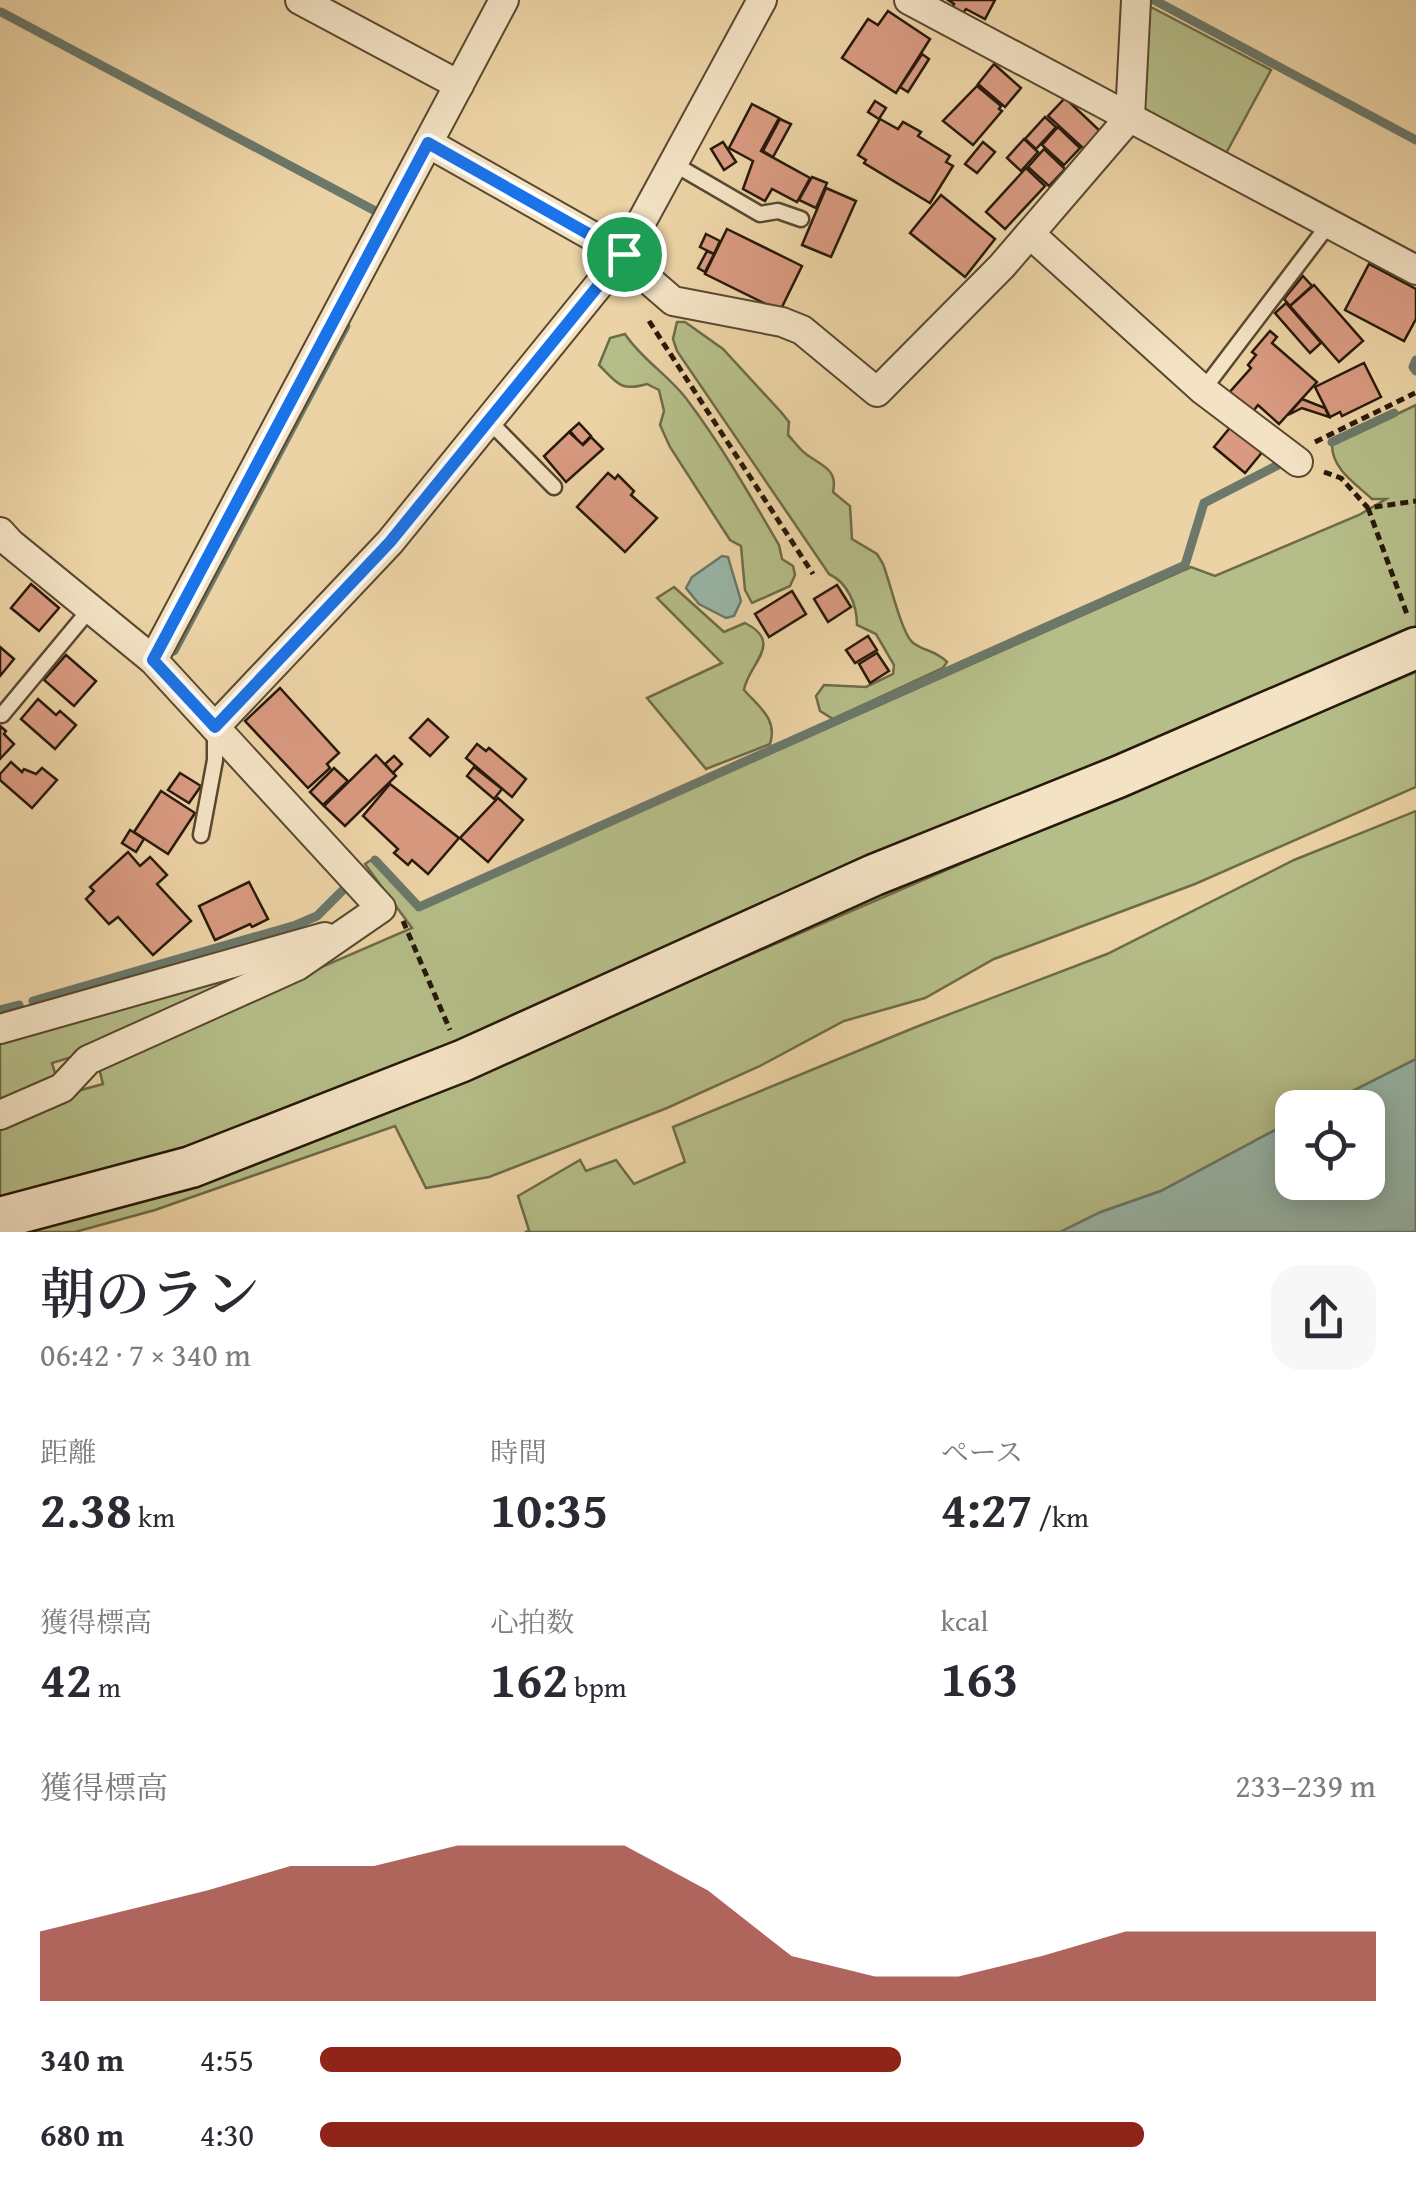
<!DOCTYPE html>
<html lang="ja">
<head>
<meta charset="utf-8">
<style>
	:root { --surface:#fff; --page:#f7f7f7; --text:#2b2b33; --muted:#7c7c81; --accent:#8f2418 }
	body { margin:0; font-family:"Gentium Book Plus","Noto Serif JP",serif; background:var(--page); color:var(--text); height:100vh; display:flex; flex-direction:column; font-size:38px; white-space:nowrap }
	* { box-sizing:border-box; margin:0 }
	p { font-size:32px; color:var(--muted) }
	.icon { flex:none; width:55px; height:55px; fill:none; stroke:currentColor; stroke-width:2; stroke-linecap:round; stroke-linejoin:round }
	.map { position:relative; height:1232px; overflow:hidden }
	.details { display:flex; flex-direction:column; background:var(--surface); flex:1 }
	.details>* { flex:none }
	.controls { position:absolute; left:1275px; top:1090px; display:grid; gap:20px }
	.controls a { display:grid; place-items:center; width:110px; height:110px; border-radius:20px; background:var(--surface); box-shadow:0 5px 25px #0003; font-size:50px }
	.pin { position:absolute; display:grid; place-items:center; width:85px; height:85px; color:#fff; margin:-42px; border:5px solid #fff; border-radius:50%; box-shadow:0 2px 10px #0007 }
	.round { display:grid; place-items:center; flex:none; width:105px; height:105px; border-radius:30px; background:var(--page) }
	.head { display:flex; align-items:center; justify-content:space-between; height:170px; padding:0 40px }
	h1 { font-size:55px; font-weight:600; line-height:75px }
	.metrics { display:grid; grid-template-columns:repeat(3,1fr); gap:15px; height:170px; padding:10px 40px }
	.metrics div { display:grid; align-content:center }
	.metrics b { font-size:50px; font-weight:600 }
	.metrics small { font-size:28px; font-weight:400 }
	.metrics p { font-size:28px }
	.chart { height:280px; padding:20px 40px }
	.chart p { display:flex; justify-content:space-between }
	.chart svg { width:100%; height:180px; margin-top:10px; fill:var(--accent); opacity:.7 }
	ul { padding:0 40px; list-style:none; font-size:32px }
	li { display:grid; grid-template-columns:160px 120px 1fr; align-items:center; height:75px }
	li i { height:25px; border-radius:12px; background:var(--accent) }
	.map>svg:first-child { display:block }
	.green { fill:#b5bd88; stroke:#6e6b48; stroke-width:2.5 }
	.water { fill:#99b7aa; stroke:#6b786a; stroke-width:2.5 }
	.lines { fill:none; stroke-linecap:round; stroke-linejoin:round }
	.stream { stroke:#6b786a; stroke-width:9 }
	.building { fill:#d99a81; stroke:#271909; stroke-width:2.5 }
	.lane-casing { stroke:#584830; stroke-width:19 }
	.street-casing { stroke:#584830; stroke-width:32 }
	.secondary-casing { stroke:#271909; stroke-width:45 }
	.path { stroke:#271909; stroke-width:5; stroke-dasharray:8 5; stroke-linecap:butt }
	.lane { stroke:#f3e2c4; stroke-width:14 }
	.street { stroke:#f3e2c4; stroke-width:28 }
	.secondary { stroke:#f3e2c4; stroke-width:40 }
	.route-casing { stroke:#fff; stroke-width:20 }
	.route { stroke:#1a73e8; stroke-width:12 }
</style>
</head>
<body>
<div class="map">
<svg width="1416" height="1232" viewBox="0 0 1416 1232">
	<rect width="100%" height="100%" fill="#ecd3a5"/>
	<filter id="stains"><feTurbulence type="fractalNoise" baseFrequency=".002" numOctaves="4"/><feColorMatrix values="0 0 0 0 .2 0 0 0 0 .09 0 0 0 0 .02 0 0 0 .5 -.17"/></filter>
	<radialGradient id="worn" r=".72"><stop offset=".6" stop-color="#630" stop-opacity="0"/><stop offset="1" stop-color="#630" stop-opacity=".3"/></radialGradient>
	<g class="green">
		<path d="M1149,6L1271,70L1224,157L1144,110Z"/>
		<path d="M677,322H685L723,349L781,412L789,422L788,435C794,441 799,449 806,454C822,466 838,469 833,492L850,506L852,539L877,554L883,564C890,582 901,631 912,642C924,652 934,649 947,662L943,668L833,719L820,711L816,696L824,685L866,687L893,674L894,665L876,634L857,625C857,605 848,583 829,574L677,351L673,339Z"/>
		<path d="M625,334C642,360 670,376 688,401C722,446 751,497 779,545L782,559L793,566L795,575L790,586L752,603L745,590L741,546L730,540L670,447L660,425L664,411L659,390L647,384C620,392 617,383 599,365L610,338Z"/>
		<path d="M1416,405V630L457,1047L180,1153L0,1204V1122L55,1097L103,1084L98,1064L412,928L365,864L371,860L419,909L1191,567L1215,576L1359,515L1386,499H1372C1355,483 1332,469 1332,445Z"/>
		<path d="M674,587L724,632L745,623C785,643 748,664 744,690C759,707 778,719 770,744L706,769L647,698L722,663L657,598Z"/>
		<path d="M1416,672V787L1195,884L994,959L925,998L844,1021L760,1066L667,1108L489,1177L426,1188L395,1126L155,1210L75,1232H11L471,1075L1074,815Z"/>
		<path d="M1416,811V1059L1321,1107L1292,1108V1121L1161,1191L1101,1212L1060,1232H526L529,1230L518,1196L580,1160L586,1171L616,1160L634,1184L685,1162L673,1127L916,1027L1107,954L1294,860Z"/>
		<path d="M292,957L88,1052L52,1063L57,1080L0,1105V1040Z"/>
	</g>
	<g class="water">
		<path d="M722,556L728,557L741,601L734,616L726,618L699,604L686,588L692,577Z"/>
		<path d="M1416,1059V1232H1060L1101,1212L1161,1191L1292,1121V1182H1368V1108L1321,1107Z"/>
	</g>
	<g class="lines">
		<g class="stream">
			<path d="M1154,0L1416,140"/>
			<path d="M1,12L381,214"/>
			<path d="M1416,360L1413,367L1416,371"/>
			<path d="M1332,442L1394,413"/>
			<path d="M174,651L346,326"/>
			<path d="M375,860L419,907L1185,565L1204,503L1284,462"/>
			<path d="M33,1001L296,925L317,916L342,891"/>
			<path d="M0,1010L19,1005"/>
		</g>
	</g>
	<g class="building">
		<path d="M948,0H995L985,19L966,9L963,13L952,8L954,4Z"/>
		<path d="M888,11L930,39L896,93L842,58L868,19L878,25Z"/>
		<path d="M922,54L929,59L908,92L900,87Z"/>
		<path d="M994,64L1021,88L1005,107L978,84Z"/>
		<path d="M977,86L1001,106L999,109L1002,111L973,145L943,121Z"/>
		<path d="M1065,98L1100,131L1084,149L1048,116Z"/>
		<path d="M875,101L886,108L879,119L868,112Z"/>
		<path d="M752,104L779,118L761,151L810,178L797,202L772,189L765,201L743,189L753,161L729,148Z"/>
		<path d="M1045,117L1056,127L1036,149L1025,139Z"/>
		<path d="M780,119L791,124L773,157L763,151Z"/>
		<path d="M880,119L898,129L903,122L921,132L918,136L950,156L946,162L953,166L930,203L864,163L866,160L858,155Z"/>
		<path d="M1058,127L1080,148L1064,165L1042,145Z"/>
		<path d="M1024,139L1038,152L1021,171L1007,158Z"/>
		<path d="M723,142L736,162L724,170L711,149Z"/>
		<path d="M983,142L995,152L977,173L965,164Z"/>
		<path d="M1044,149L1065,169L1049,186L1028,167Z"/>
		<path d="M1026,168L1045,186L1005,229L986,212Z"/>
		<path d="M812,177L827,183L816,208L799,200Z"/>
		<path d="M826,188L856,201L831,257L802,245Z"/>
		<path d="M941,195L995,239L965,277L910,233Z"/>
		<path d="M727,229L802,266L780,311L705,274Z"/>
		<path d="M706,234L720,241L714,254L700,247Z"/>
		<path d="M707,251L714,254L705,272L698,268Z"/>
		<path d="M1369,264L1416,289V319L1404,341L1345,310Z"/>
		<path d="M1303,276L1312,286L1290,306L1284,299Z"/>
		<path d="M1314,285L1363,341L1339,362L1290,306Z"/>
		<path d="M1286,303L1321,343L1310,353L1275,313Z"/>
		<path d="M1270,331L1277,337L1272,343L1317,382L1279,424L1258,405L1251,414L1228,394L1251,368L1248,365L1256,355L1252,352Z"/>
		<path d="M1364,363L1381,397L1342,416L1340,412L1330,417L1315,387Z"/>
		<path d="M1302,399L1325,408L1329,417L1302,408L1288,415Z"/>
		<path d="M579,423L591,436L582,445L570,431Z"/>
		<path d="M1233,424L1264,450L1245,473L1214,447Z"/>
		<path d="M569,432L583,445L591,437L603,449L566,482L544,456Z"/>
		<path d="M608,473L615,479L618,475L634,491L631,495L657,518L625,552L577,507Z"/>
		<path d="M31,584L59,608L39,631L11,608Z"/>
		<path d="M837,585L851,607L828,622L814,599Z"/>
		<path d="M792,591L806,614L769,637L755,614Z"/>
		<path d="M868,636L877,650L855,663L846,650Z"/>
		<path d="M0,647L14,659L0,676Z"/>
		<path d="M877,653L889,671L870,683L859,664Z"/>
		<path d="M66,655L96,681L74,706L44,680Z"/>
		<path d="M280,688L339,753L327,764L330,768L308,788L245,721Z"/>
		<path d="M38,699L56,715L60,711L76,725L55,749L21,719Z"/>
		<path d="M428,719L448,737L430,756L410,738Z"/>
		<path d="M0,726L6,731L4,734L14,744L0,759Z"/>
		<path d="M477,744L486,751L489,748L526,779L512,797L466,758Z"/>
		<path d="M376,755L396,776L345,826L324,806Z"/>
		<path d="M394,756L402,764L393,773L385,764Z"/>
		<path d="M11,762L22,772L24,769L36,774L42,768L57,780L32,808L0,780V774Z"/>
		<path d="M474,767L502,789L494,799L467,776Z"/>
		<path d="M334,768L348,781L323,805L310,792Z"/>
		<path d="M180,773L201,786L189,803L168,790Z"/>
		<path d="M390,784L459,838L428,874L412,860L408,865L394,853L398,849L363,816Z"/>
		<path d="M161,791L195,813L168,854L134,832Z"/>
		<path d="M498,798L523,820L488,862L460,838Z"/>
		<path d="M130,830L144,839L136,852L122,843Z"/>
		<path d="M128,852L140,866L150,857L167,875L157,884L191,921L153,955L118,917L109,924L86,899L94,891L90,887Z"/>
		<path d="M249,882L268,919L252,927L250,924L215,940L199,906Z"/>
	</g>
	<g class="lines">
		<g class="lane-casing">
			<g id="lane">
				<path d="M674,164L760,214L778,211L801,219"/>
				<path d="M1203,390L1329,224"/>
				<path d="M489,421L554,487"/>
				<path d="M2,715L90,609"/>
				<path d="M201,835L215,760V732"/>
			</g>
		</g>
		<g class="street-casing">
			<g id="street">
				<path d="M300,0L459,85"/>
				<path d="M909,0L1416,270"/>
				<path d="M428,143L624,254"/>
				<path d="M1030,234L1203,390L1298,462"/>
				<path d="M622,257L673,301L782,322L802,330L877,392L1002,266L1130,117L1136,0"/>
				<path d="M0,532L10,543L153,660L381,908L297,966L88,1060L62,1088L0,1115"/>
				<path d="M153,660L504,0"/>
				<path d="M215,727L390,542L624,254L762,0"/>
				<path d="M0,1029L325,937"/>
			</g>
		</g>
		<g class="secondary-casing">
			<path id="secondary" d="M0,1218L191,1167L462,1061L874,875L1118,777L1416,648"/>
		</g>
		<g class="path">
			<path d="M649,321L813,574"/>
			<path d="M1315,442L1415,393"/>
			<path d="M1324,472L1341,478L1368,508L1416,501"/>
			<path d="M1368,508L1408,617"/>
			<path d="M403,921L450,1030"/>
		</g>
		<use href="#lane" class="lane"/>
		<use href="#street" class="street"/>
		<use href="#secondary" class="secondary"/>
	</g>
	<g class="lines">
		<g class="route-casing">
			<path id="route" d="M428,143L624,254L390,542L215,727L153,660Z"/>
		</g>
		<use href="#route" class="route"/>
	</g>
	<rect width="100%" height="100%" filter="url(#stains)"/>
	<rect width="100%" height="100%" fill="url(#worn)"/>
</svg>
<div class="controls">
<a><svg class="icon" aria-label="locate" viewBox="0 0 24 24"><circle cx="12" cy="12" r="6"/><path d="M12 2v4M12 18v4M2 12h4M18 12h4"/></svg></a>
</div>
<div class="pin" style="left:624px;top:254px;background:#1e9e55"><svg class="icon" aria-label="arrive" viewBox="0 0 24 24"><path d="M6 21V4h12l-3 4 3 4H6"/></svg></div>
</div>
<section class="details">
<div class="head"><div><h1>朝のラン</h1><p>06:42 · 7 × 340 m</p></div><a class="round"><svg class="icon" aria-label="share" viewBox="0 0 24 24"><path d="M12 15V3M7 8l5-5 5 5M5 13v7h14v-7"/></svg></a></div>
<div class="metrics">
<div><p>距離</p><b>2.38<small> km</small></b></div>
<div><p>時間</p><b>10:35</b></div>
<div><p>ペース</p><b>4:27<small> /km</small></b></div>
</div>
<div class="metrics">
<div><p>獲得標高</p><b>42<small> m</small></b></div>
<div><p>心拍数</p><b>162<small> bpm</small></b></div>
<div><p>kcal</p><b>163</b></div>
</div>
<div class="chart"><p><span>獲得標高</span>233–239 m</p>
<svg viewBox="0 0 160 44" preserveAspectRatio="none"><path d="M0 44V27L10 22L20 17L30 11L40 11L50 6L60 6L70 6L80 17L90 33L100 38L110 38L120 33L130 27L140 27L150 27L160 27V44z"/></svg>
</div>
<ul>
<li><b>340 m</b>4:55<i style="width:55%"></i></li>
<li><b>680 m</b>4:30<i style="width:78%"></i></li>
</ul>
</section>
</body>
</html>
